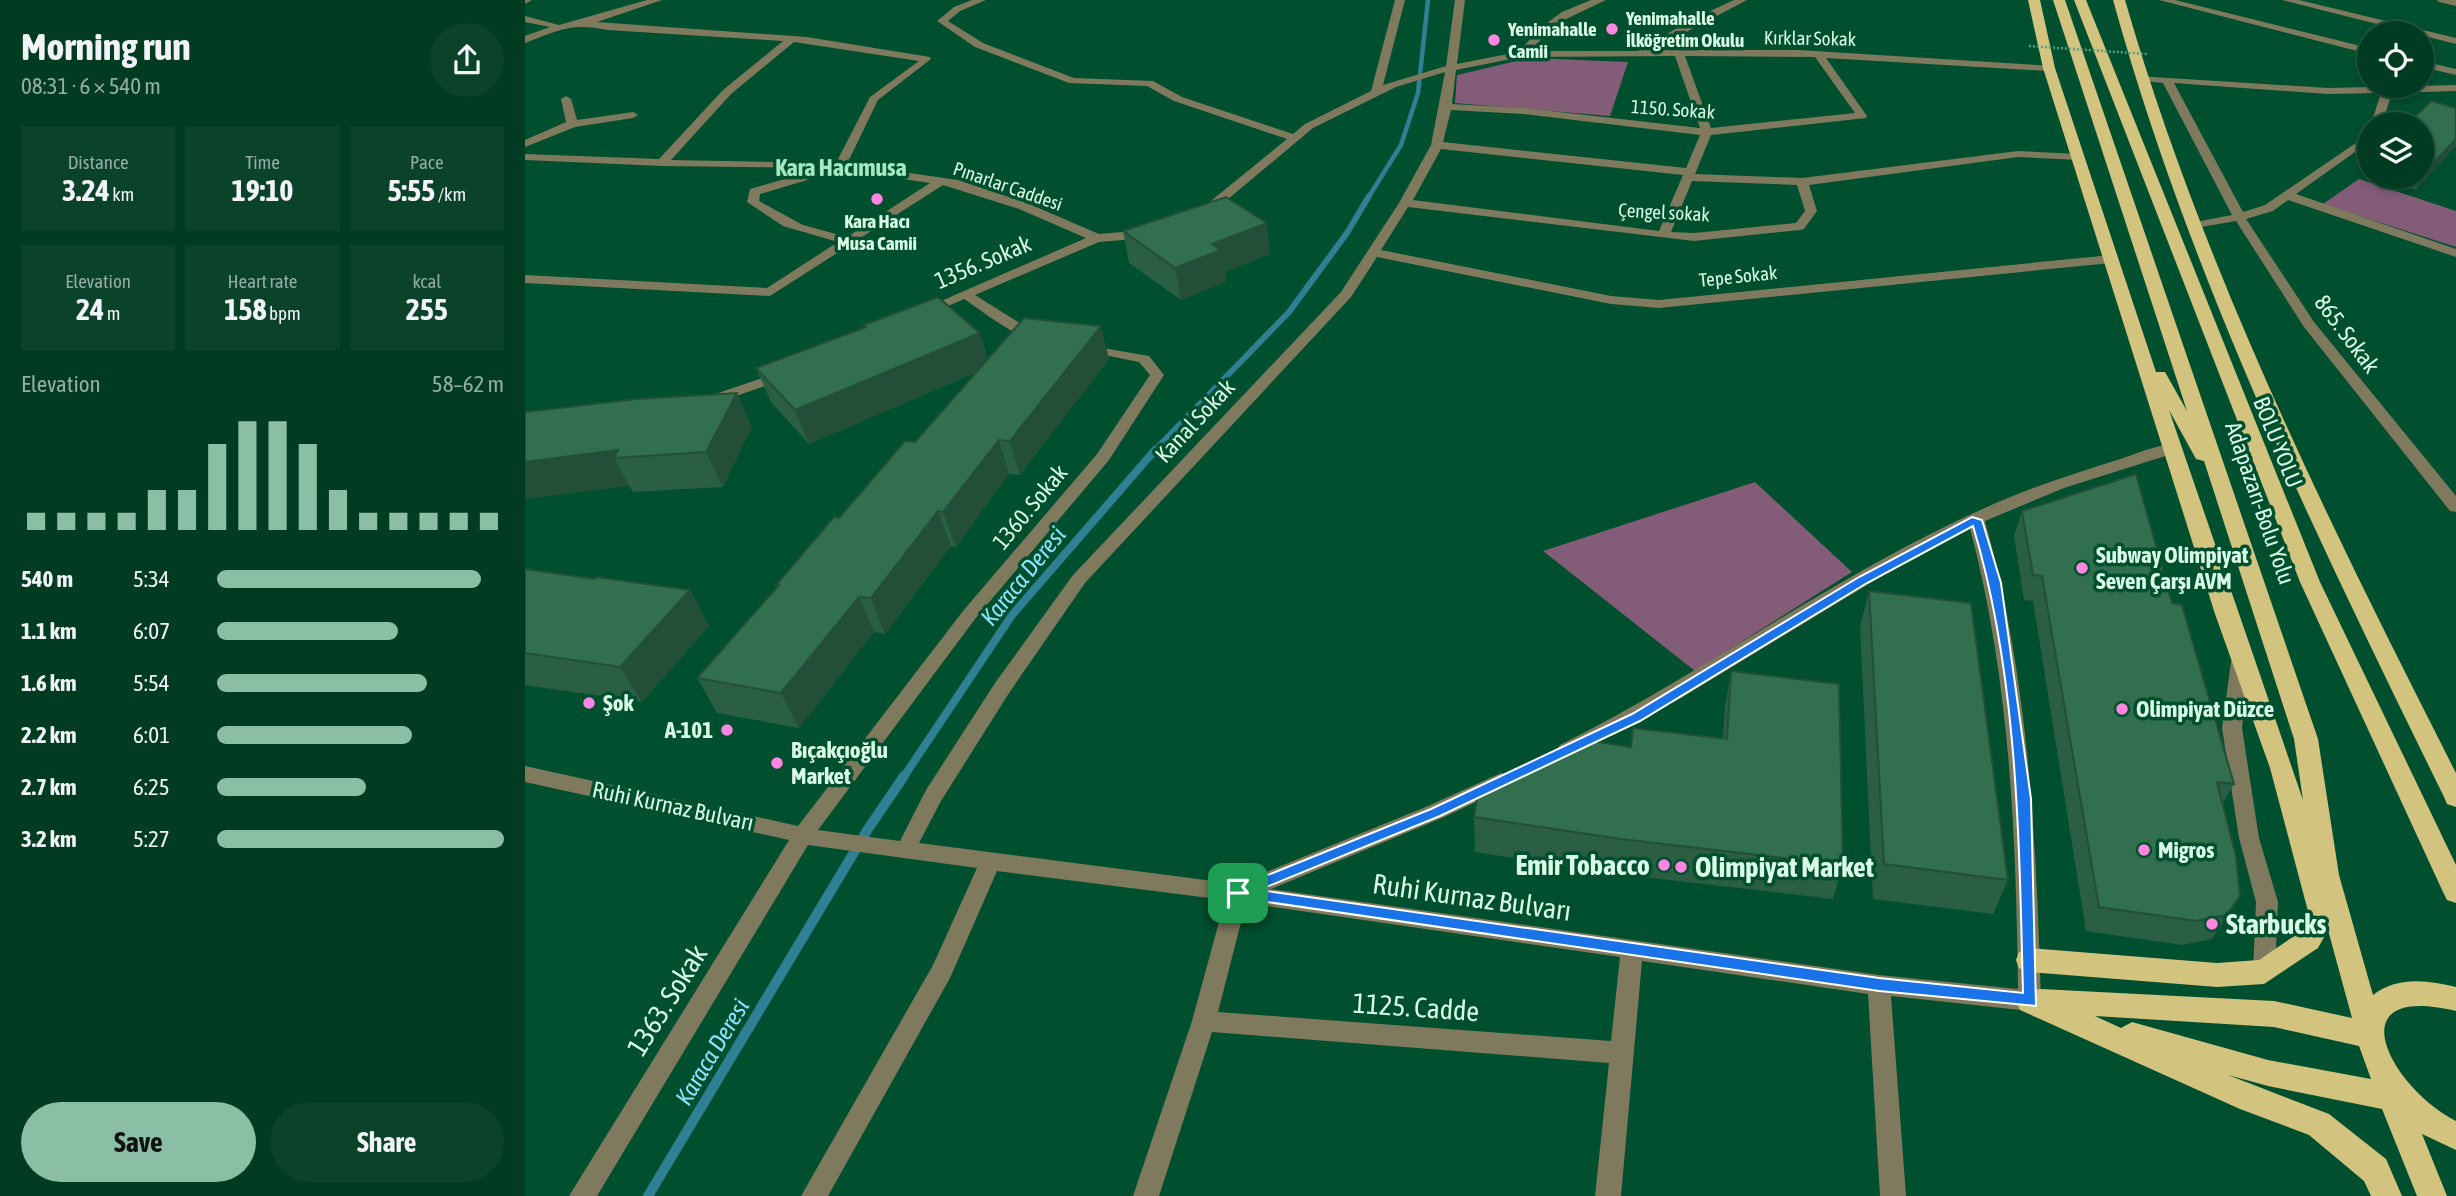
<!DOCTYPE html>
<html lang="en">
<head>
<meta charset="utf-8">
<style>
	:root { --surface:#003b22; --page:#0a422a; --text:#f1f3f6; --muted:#95ada5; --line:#225540; --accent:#8abfa5 }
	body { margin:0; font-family:"Asap Condensed",sans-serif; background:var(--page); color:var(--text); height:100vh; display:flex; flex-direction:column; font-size:26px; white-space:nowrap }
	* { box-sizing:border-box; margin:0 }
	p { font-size:23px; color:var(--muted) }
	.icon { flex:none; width:38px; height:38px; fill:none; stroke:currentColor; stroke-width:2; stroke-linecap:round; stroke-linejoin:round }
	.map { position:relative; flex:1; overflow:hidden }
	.side { display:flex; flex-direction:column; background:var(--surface); width:525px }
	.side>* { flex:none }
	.buttons { position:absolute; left:1832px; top:21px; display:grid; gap:14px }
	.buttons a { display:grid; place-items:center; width:77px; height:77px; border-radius:50%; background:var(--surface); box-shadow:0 4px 10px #0003,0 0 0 2px var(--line); font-size:35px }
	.pin { position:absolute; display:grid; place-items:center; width:60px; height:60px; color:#fff; margin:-30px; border-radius:14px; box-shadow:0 4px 10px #0006 }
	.round { display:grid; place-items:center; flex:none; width:74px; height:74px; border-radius:37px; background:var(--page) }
	.head { display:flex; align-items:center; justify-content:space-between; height:119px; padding:0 21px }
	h1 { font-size:38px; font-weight:700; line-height:52px }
	.metrics { display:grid; grid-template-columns:repeat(3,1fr); gap:10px; height:119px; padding:7px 21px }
	.metrics div { display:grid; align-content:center; border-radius:0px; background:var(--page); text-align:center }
	.metrics b { font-size:30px; font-weight:700 }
	.metrics small { font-size:19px; font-weight:400 }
	.metrics p { font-size:19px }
	.chart { height:196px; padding:14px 21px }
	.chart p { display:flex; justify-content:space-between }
	.chart svg { width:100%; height:126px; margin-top:7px; stroke:var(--accent); stroke-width:6 }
	.cta { display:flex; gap:14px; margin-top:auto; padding:14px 21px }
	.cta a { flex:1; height:80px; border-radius:42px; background:var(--accent); color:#111; font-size:28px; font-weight:700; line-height:80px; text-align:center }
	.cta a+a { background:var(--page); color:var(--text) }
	ul { padding:0 21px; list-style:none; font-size:23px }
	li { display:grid; grid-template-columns:112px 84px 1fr; align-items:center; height:52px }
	li i { height:18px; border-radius:9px; background:var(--accent) }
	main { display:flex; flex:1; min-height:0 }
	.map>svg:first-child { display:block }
	.green { fill:#835d78 }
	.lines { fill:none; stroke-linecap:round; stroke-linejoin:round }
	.stream-far3 { stroke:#2f8095; stroke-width:4.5 }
	.stream-far2 { stroke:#2f8095; stroke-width:6 }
	.stream-far1 { stroke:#2f8095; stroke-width:8 }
	.stream { stroke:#2f8095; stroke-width:10 }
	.minor { fill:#7f795e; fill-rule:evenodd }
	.highway { fill:#d2c37e; fill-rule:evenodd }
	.path-bridge { stroke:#5f9a7e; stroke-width:2.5; stroke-dasharray:2 2; stroke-linecap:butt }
	.wall { fill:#2b5f43 }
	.shaded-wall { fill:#234e37 }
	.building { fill:#326f4e; stroke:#234e37; stroke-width:2 }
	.route { fill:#1a73e8; stroke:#fff; stroke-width:2; fill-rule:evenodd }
	.poi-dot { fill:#fe85e0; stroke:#004f2e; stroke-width:2.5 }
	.labels { text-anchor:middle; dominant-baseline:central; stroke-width:7; stroke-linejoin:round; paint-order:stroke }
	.far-poi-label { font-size:19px; font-weight:bold; fill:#d9fae5; stroke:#004f2e; text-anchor:start }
	.far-street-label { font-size:19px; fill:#d9fae5; stroke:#004f2e }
	.street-label { font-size:23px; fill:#d9fae5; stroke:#004f2e }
	.poi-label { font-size:23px; font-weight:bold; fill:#d9fae5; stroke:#004f2e; text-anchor:start }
	.far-district-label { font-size:24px; font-weight:bold; fill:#a3e8be; stroke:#004f2e }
	.water-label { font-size:24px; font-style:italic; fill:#8de4fd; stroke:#004f2e }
	.near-poi-label { font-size:28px; font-weight:bold; fill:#d9fae5; stroke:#004f2e; text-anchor:start }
	.near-street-label { font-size:28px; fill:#d9fae5; stroke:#004f2e }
</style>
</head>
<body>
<main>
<section class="side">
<div class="head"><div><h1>Morning run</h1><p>08:31 · 6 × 540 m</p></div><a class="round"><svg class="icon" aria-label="share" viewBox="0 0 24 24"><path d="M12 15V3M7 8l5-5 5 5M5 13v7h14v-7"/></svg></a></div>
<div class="metrics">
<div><p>Distance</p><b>3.24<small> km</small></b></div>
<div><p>Time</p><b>19:10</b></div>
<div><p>Pace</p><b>5:55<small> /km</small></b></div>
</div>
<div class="metrics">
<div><p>Elevation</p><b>24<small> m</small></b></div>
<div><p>Heart rate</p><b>158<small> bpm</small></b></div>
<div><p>kcal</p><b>255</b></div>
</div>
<div class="chart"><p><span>Elevation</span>58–62 m</p>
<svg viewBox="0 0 160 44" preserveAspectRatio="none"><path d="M5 44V38M15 44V38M25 44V38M35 44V38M45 44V30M55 44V30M65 44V14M75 44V6M85 44V6M95 44V14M105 44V30M115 44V38M125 44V38M135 44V38M145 44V38M155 44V38"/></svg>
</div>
<ul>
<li><b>540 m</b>5:34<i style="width:92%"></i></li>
<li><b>1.1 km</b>6:07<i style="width:63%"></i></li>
<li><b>1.6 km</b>5:54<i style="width:73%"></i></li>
<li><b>2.2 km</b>6:01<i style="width:68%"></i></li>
<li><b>2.7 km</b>6:25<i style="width:52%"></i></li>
<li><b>3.2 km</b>5:27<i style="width:100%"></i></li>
</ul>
<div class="cta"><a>Save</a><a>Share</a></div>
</section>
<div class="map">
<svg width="1931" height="1196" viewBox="0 0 1931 1196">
	<rect width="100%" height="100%" fill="#004f2e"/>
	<g class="green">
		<path d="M1004,58L1103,62L1085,116L930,103L932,75Z"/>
		<path d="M1834,179L1931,211V247L1798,204Z"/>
		<path d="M1230,482L1327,572L1170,671L1018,551Z"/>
	</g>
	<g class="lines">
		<path class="stream-far3" d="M843,198L876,145L893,93L903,0"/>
		<path class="stream-far2" d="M628,452L764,312L822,233L844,196"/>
		<path class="stream-far1" d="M378,778L487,615L630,450"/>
		<path class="stream" d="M123,1196L343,829L379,776"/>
		<g class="minor">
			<path d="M0,0H7L0,4Z"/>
			<path d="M122,0H137L72,22L282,37L405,57L406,59L353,100L322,164L433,180L502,203L574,234L621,230L627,234L621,238L574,242L450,295L504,329L517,333V339C495,343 458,311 439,299L403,315H393L391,312L561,238L494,209L418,185L245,296L0,283V275L242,288L313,242L258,226L222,202L225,189L299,168L137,166L0,160V154L134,159L198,90L258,41L82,30C46,22 32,31 0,43V36L25,27L0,22V16L34,25ZM269,42L394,61L345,97L311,163L146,160L206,94ZM316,170L405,183L322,237L278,225L234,201L235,194Z"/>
			<path d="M447,0H461L435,11L423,21L458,43L549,78L628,81L657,97L768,134L780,124L846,91L870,0H880L858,85L921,66L930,0H940L932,64L993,52L1019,25L1037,12L1066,0H1081L1035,22L1004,51H1112L1168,19L1209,0H1222L1127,50H1274L1528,66V70L1524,71L1301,58L1342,116L1341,118L1186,135L1170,174L1277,178L1493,151L1553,154L1559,157L1553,160L1493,157L1284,185L1292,211L1279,229L1275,230L1169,241L883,207L856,250L1086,296L1134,300L1586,255L1592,259L1586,263L1134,308L1086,304L852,257L826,297L560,583L484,693L416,801L394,843L712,884L903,806L976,773L983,775L986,781L983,787L917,818L746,889L1354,975L1493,989C1491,834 1485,680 1445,528L1365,571L1156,698L1042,757L1035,755L1032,750L1035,745C1181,672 1313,573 1462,507C1504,488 1548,474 1592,460C1609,455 1637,441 1653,446L1656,449L1653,452L1539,488L1460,521C1504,680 1511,837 1516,1001L1513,1008L1505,1011L1366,996L1381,1196H1355L1343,994L1117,961L1096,1196H1070L1084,1063L687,1032L634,1196H608L667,1021L700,900L472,871L425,978L303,1196H276L408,965L452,868L283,845L72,1196H44L264,840L0,782V766L273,826L438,611L572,454L625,375L614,362L555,350V344L624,356L639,375L584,460L450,619L293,830L375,841L401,790L470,683L548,575L816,292L874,203L906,145L920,72L871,87L788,128L684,215H676V209L762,139L649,101L622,86L544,83L450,47L412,21L429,7ZM1150,56L1175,128L998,108L927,104L931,70L996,57ZM1160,56L1290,57L1330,113L1186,128ZM926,110L998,114L1175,135L1161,168L918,142ZM916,149L1158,175L1134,231L888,200ZM1167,181L1272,185L1280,211L1271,223L1169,233L1146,232ZM721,903L1095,957L1086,1041L693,1012Z"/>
			<path d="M1634,0H1650L1844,48V54Z"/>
			<path d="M1757,0H1774L1931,38V44Z"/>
			<path d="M1912,0H1931V6L1914,2Z"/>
			<path d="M1897,61L1931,69V75L1897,67Z"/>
			<path d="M1612,76L1803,88L1931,85V91L1867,93L1857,124H1846L1856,93L1803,94L1649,83L1718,212L1740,205L1844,134V142L1771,194L1931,249V257L1763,200L1748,211L1721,219L1789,322L1931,496V512L1925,511L1779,327L1711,221L1665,229V223L1707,215L1638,83L1612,80Z"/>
			<path d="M41,96L46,99L52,120L108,112L113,115L108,118L50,127L0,147V140L41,122L36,99Z"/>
			<path d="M258,371L265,375L263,378L194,402L189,403L182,399L184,396Z"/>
			<path d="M1716,648L1722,650L1725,655L1717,728L1734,838L1753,902L1750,972L1747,979L1739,982L1731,979L1728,972L1731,902L1714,838L1697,728L1707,655L1710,650Z"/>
		</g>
		<g class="highway">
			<path d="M1503,0H1515L1530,68L1631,372H1640L1662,411L1528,0H1540L1793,739L1814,875L1848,995C1872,976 1903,980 1931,987V1011C1808,982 1867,1089 1931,1121V1150L1897,1134L1922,1196H1892L1857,1109L1743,1086L1703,1075L1804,1114L1861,1159L1877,1196H1846L1839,1181L1784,1135L1715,1109L1495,1010L1491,1001L1495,992L1516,989L1749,1001L1827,1018L1803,930L1793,948L1739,984L1692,987L1504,972L1494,968L1491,960L1494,952L1504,948L1692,963L1734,960L1775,932L1784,915L1745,768L1690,614L1518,68ZM1644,410L1671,459L1679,461L1769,739L1778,800ZM1570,1016L1749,1027L1834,1046L1846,1079L1743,1060L1607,1022L1596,1028Z"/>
			<path d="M1549,0H1561L1795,582L1931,865V903L1922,900L1918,892L1775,582Z"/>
			<path d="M1588,0H1600C1678,270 1804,523 1931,773V807L1922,804L1919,797C1792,538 1665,279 1588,0Z"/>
		</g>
		<path class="path-bridge" d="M1504,46L1622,54"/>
	</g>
	<g class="wall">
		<path d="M1931,108V146L1891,190L1848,177H1897V124Z"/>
		<path d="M598,231L745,254L700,272L701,282L656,300L604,263Z"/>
		<path d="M339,325L455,333L463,359H584L495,475L484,474L431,547L426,546L360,634L349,632L274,728L192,713L172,678L252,588L251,585L314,518L390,442L452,372L284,444L246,402L231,368L340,327Z"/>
		<path d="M0,412L227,427L198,487L108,492L104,486Z"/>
		<path d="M1497,511L1647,603L1709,784L1698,803L1715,896L1687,939L1657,945L1561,931L1508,601L1499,600L1489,536Z"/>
		<path d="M0,569L70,579L165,590L184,626L117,702L0,685Z"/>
		<path d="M1344,591L1483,880L1468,914L1348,899L1335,627Z"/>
		<path d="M1206,671L1318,865L1308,899L1092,874L950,852L949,817L1198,738L1200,707Z"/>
	</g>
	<g class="shaded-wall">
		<path d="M1931,139V146L1891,190L1899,173Z"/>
		<path d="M742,223L745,254L700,272L701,282L656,300L650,268L687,244Z"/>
		<path d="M576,326L584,359L495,475L485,441Z"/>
		<path d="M455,333L465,366L284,444L270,410Z"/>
		<path d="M212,393L227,427L198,487L181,452Z"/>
		<path d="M474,440L484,474L431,547L418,512Z"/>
		<path d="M93,450L89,458L104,486L0,499V462Z"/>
		<path d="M413,511L426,546L360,634L346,598Z"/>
		<path d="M165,590L184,626L117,702L95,667Z"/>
		<path d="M334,597L349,632L274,728L256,693Z"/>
	</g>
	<g class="building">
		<path d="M1906,101L1931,108V139L1899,173H1897V124H1883Z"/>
		<path d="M701,197L742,223L687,244L696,250L650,268L598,231Z"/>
		<path d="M413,297L455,333L270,410L231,368L341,327L339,325Z"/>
		<path d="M499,318L576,326L485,441L474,440L418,512L413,511L346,598L334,597L256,693L172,678L254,585H251L309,517L314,518L380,441L390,442Z"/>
		<path d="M212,393L181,452L89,458L93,450L0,462V412L111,399Z"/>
		<path d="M1611,474L1647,603L1657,605L1709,784L1692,782L1711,856L1715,896L1702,915L1671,921L1574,907L1517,576L1508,575L1497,511Z"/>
		<path d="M0,569L70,579L72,577L165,590L95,667L0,653Z"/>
		<path d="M1344,591L1446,603L1483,880L1359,864Z"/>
		<path d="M1206,671L1314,684L1318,865L1096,839L949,817L953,792L1055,739L1106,747L1108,728L1202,739Z"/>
	</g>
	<path class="route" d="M1447,517L1457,520L1476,583L1506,799L1511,1006L1354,991L708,897V889L906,809L1107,714L1334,577ZM1448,526C1493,675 1494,838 1498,993L1354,978L734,890L915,816L1115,721L1342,583Z"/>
	<g class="poi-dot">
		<circle cx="1087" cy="29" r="7"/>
		<circle cx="969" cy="40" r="7"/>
		<circle cx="352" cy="199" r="7"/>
		<circle cx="1557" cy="568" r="7"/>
		<circle cx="64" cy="703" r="7"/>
		<circle cx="1597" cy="709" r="7"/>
		<circle cx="202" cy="730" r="7"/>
		<circle cx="252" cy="763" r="7"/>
		<circle cx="1619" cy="850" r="7"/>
		<circle cx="1139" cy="865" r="7"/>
		<circle cx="1156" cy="867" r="7"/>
		<circle cx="1687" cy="924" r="7"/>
	</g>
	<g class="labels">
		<g class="far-poi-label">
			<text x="1101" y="18">Yenimahalle<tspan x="1101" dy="22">İlköğretim Okulu</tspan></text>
			<text x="983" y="29">Yenimahalle<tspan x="983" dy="22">Camii</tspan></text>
			<text x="352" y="221" text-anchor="middle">Kara Hacı<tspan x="352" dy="22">Musa Camii</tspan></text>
		</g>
		<g class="far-street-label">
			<text transform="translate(1285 38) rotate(1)">Kırklar Sokak</text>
			<text transform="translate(1148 109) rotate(4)">1150. Sokak</text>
			<text transform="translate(483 186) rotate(19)">Pınarlar Caddesi</text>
			<text transform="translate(1139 212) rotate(3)">Çengel sokak</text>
			<text transform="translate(1213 276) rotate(-6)">Tepe Sokak</text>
		</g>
		<g class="street-label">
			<text transform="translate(458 262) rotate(-23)">1356. Sokak</text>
			<text transform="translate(1822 334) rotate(53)">865. Sokak</text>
			<text transform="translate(670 421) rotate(-47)">Kanal Sokak</text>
			<text transform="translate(1753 442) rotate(68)">BOLU YOLU</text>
			<text transform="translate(1735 503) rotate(71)">Adapazarı-Bolu Yolu</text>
			<text transform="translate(505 507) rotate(-50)">1360. Sokak</text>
			<text transform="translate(148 806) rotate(12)">Ruhi Kurnaz Bulvarı</text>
		</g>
		<g class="poi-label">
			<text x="1571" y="555">Subway Olimpiyat<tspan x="1571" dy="26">Seven Çarşı AVM</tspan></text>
			<text x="78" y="703">Şok</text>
			<text x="1611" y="709">Olimpiyat Düzce</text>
			<text x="188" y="730" text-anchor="end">A-101</text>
			<text x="266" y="750">Bıçakçıoğlu<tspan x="266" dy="26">Market</tspan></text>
			<text x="1633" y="850">Migros</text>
		</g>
		<g class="far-district-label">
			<text x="316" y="167">Kara Hacımusa</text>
		</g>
		<g class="water-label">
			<text transform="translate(498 576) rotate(-51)">Karaca Deresi</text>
			<text transform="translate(187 1052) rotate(-59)">Karaca Deresi</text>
		</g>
		<g class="near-poi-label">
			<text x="1125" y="865" text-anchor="end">Emir Tobacco</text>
			<text x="1170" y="867">Olimpiyat Market</text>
			<text x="1701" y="924">Starbucks</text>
		</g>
		<g class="near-street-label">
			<text transform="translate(947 897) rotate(8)">Ruhi Kurnaz Bulvarı</text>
			<text transform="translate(142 1000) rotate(-58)">1363. Sokak</text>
			<text transform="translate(891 1007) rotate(4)">1125. Cadde</text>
		</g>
	</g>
</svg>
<div class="buttons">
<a><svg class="icon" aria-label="locate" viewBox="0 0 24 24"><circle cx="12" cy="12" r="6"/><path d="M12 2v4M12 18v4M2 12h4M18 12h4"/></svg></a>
<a><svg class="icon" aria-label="layers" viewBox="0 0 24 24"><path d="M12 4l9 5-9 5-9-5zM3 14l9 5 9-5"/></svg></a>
</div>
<div class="pin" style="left:713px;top:893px;background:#1e9e55"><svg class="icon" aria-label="arrive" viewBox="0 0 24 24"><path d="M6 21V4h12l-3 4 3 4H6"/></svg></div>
</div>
</main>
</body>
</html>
